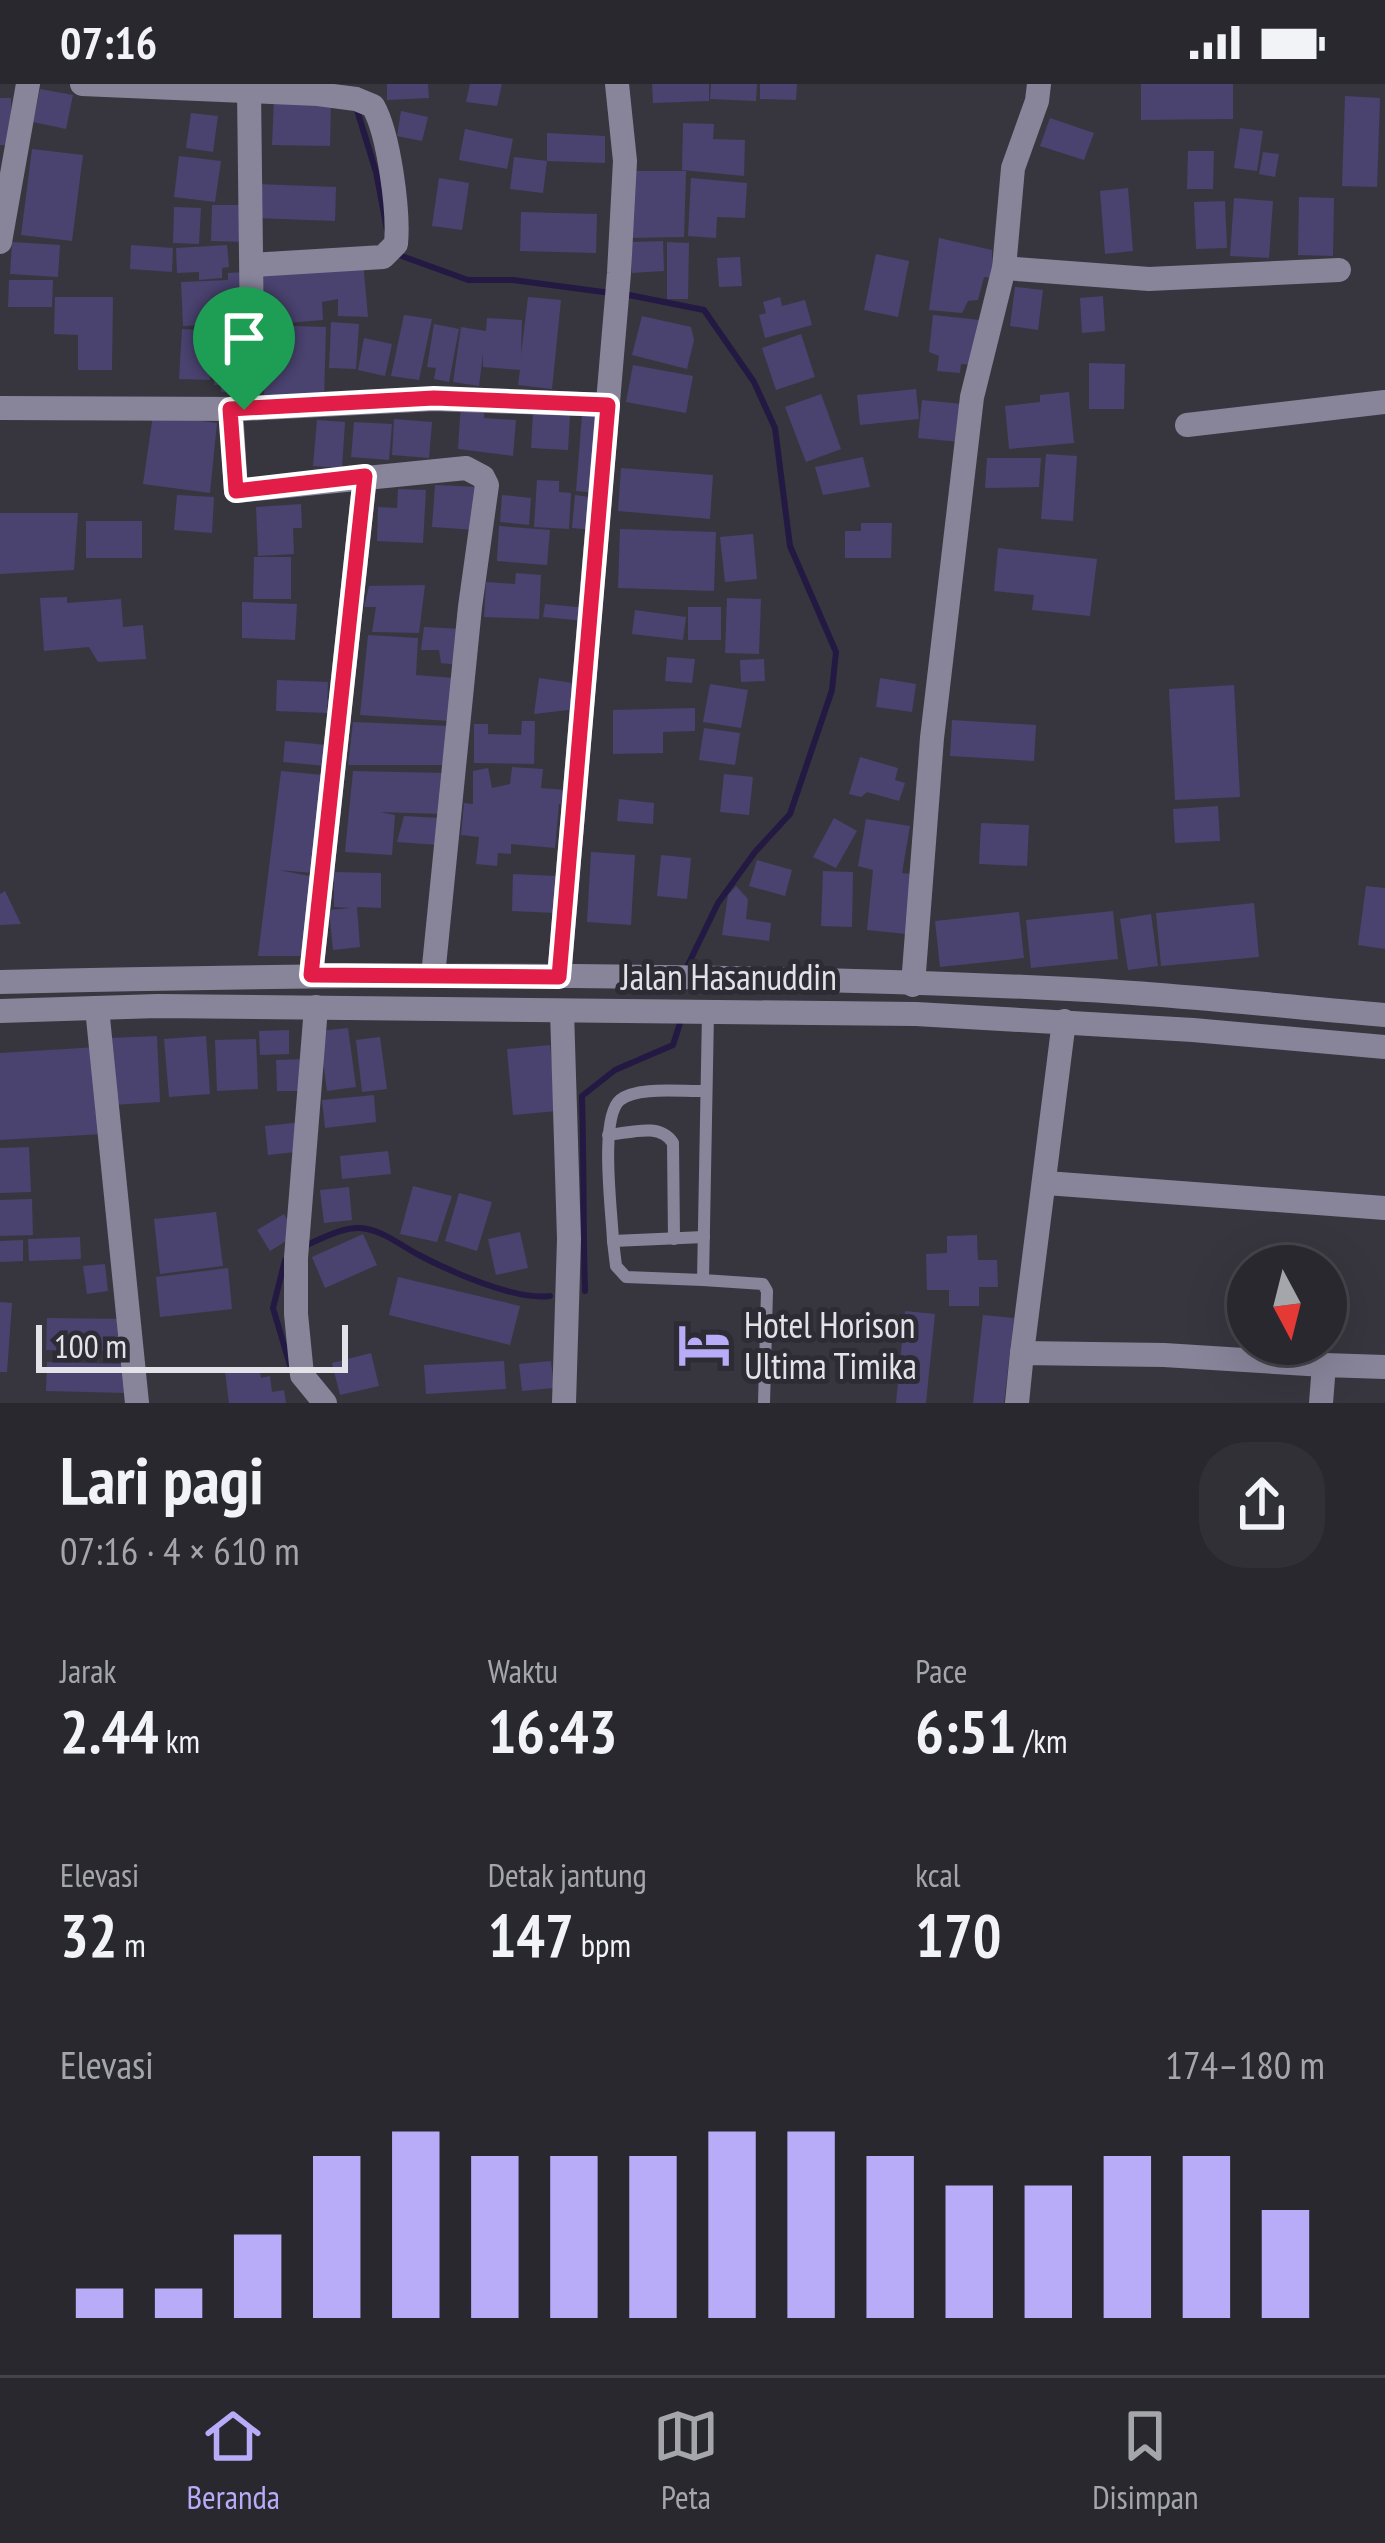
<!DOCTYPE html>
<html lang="id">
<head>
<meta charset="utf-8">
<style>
	:root { --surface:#29282f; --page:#313037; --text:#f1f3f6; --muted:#a5a6aa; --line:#45444b; --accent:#b8abf7 }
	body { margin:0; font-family:"PT Sans Narrow",sans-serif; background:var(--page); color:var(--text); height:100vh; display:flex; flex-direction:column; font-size:45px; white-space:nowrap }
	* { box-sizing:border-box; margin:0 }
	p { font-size:39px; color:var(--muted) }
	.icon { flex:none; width:66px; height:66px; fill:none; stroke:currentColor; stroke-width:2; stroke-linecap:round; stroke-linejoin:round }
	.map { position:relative; height:1319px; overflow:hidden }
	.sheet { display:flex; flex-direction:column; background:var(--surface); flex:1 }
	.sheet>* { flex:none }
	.needle { width:78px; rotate:173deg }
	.controls { position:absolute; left:1227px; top:1161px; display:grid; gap:24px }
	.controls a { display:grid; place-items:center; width:120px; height:120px; border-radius:50%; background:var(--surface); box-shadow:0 12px 48px #0002,0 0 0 3px var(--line); font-size:60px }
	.scale { position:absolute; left:36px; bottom:30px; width:312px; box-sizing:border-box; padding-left:12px; border:6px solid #e3e2e8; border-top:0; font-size:33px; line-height:42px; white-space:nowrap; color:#e3e2e8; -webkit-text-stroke:9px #2d2c35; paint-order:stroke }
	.pin { position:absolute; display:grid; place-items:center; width:102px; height:102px; color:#fff; margin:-123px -51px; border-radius:50% 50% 50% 0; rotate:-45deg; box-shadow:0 0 12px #0007 }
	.pin .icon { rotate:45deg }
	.round { display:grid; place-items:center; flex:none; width:126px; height:126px; border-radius:48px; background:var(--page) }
	.headline { display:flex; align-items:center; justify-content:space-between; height:204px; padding:0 60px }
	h1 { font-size:66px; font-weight:700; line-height:90px }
	.stats { display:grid; grid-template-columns:repeat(3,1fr); gap:18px; height:204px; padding:12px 60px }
	.stats div { display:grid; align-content:center }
	.stats b { font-size:60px; font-weight:700 }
	.stats small { font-size:33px; font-weight:400 }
	.stats p { font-size:33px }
	.chart { height:336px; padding:24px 60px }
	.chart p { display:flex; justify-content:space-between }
	.chart svg { width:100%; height:216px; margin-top:12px; stroke:var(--accent); stroke-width:6 }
	.status { display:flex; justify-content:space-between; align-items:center; height:84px; padding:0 60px; background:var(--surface); direction:ltr }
	.status svg { height:33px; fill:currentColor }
	.tabs { display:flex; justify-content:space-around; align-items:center; height:168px; border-top:3px solid var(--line); background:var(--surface); font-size:33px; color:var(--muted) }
	.tabs a { display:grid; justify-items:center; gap:6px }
	.tabs .current { color:var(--accent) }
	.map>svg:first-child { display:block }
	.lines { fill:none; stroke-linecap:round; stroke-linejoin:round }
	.stream { stroke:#231942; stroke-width:6 }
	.building { fill:#4a426f }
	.service { stroke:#88859b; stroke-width:12 }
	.minor { stroke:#88859b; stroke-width:24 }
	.tertiary { stroke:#88859b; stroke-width:24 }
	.route-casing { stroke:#fff; stroke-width:24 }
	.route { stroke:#e11d48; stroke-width:15 }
	.labels { text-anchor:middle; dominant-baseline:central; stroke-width:10; stroke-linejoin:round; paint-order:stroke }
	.street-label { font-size:36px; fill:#e3e2e8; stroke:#2d2c35 }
	.poi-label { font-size:36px; fill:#e3e2e8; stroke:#2d2c35; text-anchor:start }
</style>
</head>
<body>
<div class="status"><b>07:16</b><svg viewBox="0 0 49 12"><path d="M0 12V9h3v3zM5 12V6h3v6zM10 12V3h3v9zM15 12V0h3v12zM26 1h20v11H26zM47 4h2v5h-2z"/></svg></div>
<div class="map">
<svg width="1385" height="1319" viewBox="0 0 1385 1319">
	<rect width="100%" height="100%" fill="#37363f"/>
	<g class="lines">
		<g class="stream">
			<path d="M357,26L376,88L387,146"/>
			<path d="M396,170L468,196H513L611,209"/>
			<path d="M624,210L704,226L754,298L775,344L790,462L836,568L832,606L790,730L755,768L718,819L685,887"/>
			<path d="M305,1162C322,1154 348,1140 367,1145C384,1148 402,1162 417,1170C449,1187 516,1217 550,1212"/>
			<path d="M285,1176L273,1224L291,1285"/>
			<path d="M585,1207C583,1141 584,1077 582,1012L615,986L673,961L681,936"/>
		</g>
	</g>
	<g class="building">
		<path d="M387,0H428L429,14L387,16Z"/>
		<path d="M470,0H502L497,22L466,18Z"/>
		<path d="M652,0H709V17L653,19Z"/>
		<path d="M711,0H757L756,17L710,15Z"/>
		<path d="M760,0H797L796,16L760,15Z"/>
		<path d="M1141,0H1233V35L1141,36Z"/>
		<path d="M40,5L73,11L66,45L33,38Z"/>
		<path d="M1345,12L1380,14L1377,103L1342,102Z"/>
		<path d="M0,14H11L12,61H0Z"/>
		<path d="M274,15L331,16L330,62L272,61Z"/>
		<path d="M401,27L428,33L422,57L397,52Z"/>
		<path d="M191,29L218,32L213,68L186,64Z"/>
		<path d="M1050,34L1094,49L1084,76L1040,62Z"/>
		<path d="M683,39L714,40L713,55L745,56L744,92L682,86Z"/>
		<path d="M1240,44L1263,47L1257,87L1234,84Z"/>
		<path d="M465,45L513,55L507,85L459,76Z"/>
		<path d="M547,49L605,52V79L547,77Z"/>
		<path d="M32,65L83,71L72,157L21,151Z"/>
		<path d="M1188,67H1214L1213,105H1187Z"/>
		<path d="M1263,68L1279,70L1275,93L1259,90Z"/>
		<path d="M179,72L221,77L215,118L174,113Z"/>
		<path d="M514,73L547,77L543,109L510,105Z"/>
		<path d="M627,87H686L684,153L631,154Z"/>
		<path d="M439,94L469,99L462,146L432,142Z"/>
		<path d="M691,94L747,99L745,134L717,133L716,154L688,152Z"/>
		<path d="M257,100L336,103L335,137L256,134Z"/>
		<path d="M1128,104L1133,167L1105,170L1100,107Z"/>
		<path d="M1299,113L1334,114L1333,172L1298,171Z"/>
		<path d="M1234,114L1273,117L1269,174L1230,172Z"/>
		<path d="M1225,117L1227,164L1196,165L1194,118Z"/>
		<path d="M212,121H248V158L211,157Z"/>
		<path d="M174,123L201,124L199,160L173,159Z"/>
		<path d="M521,128L597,130L596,169L520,167Z"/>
		<path d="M939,154L992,166V194L984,193L978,216L968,217L962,229L929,226Z"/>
		<path d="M663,157L664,187L632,189L631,158Z"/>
		<path d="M12,158L60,161L58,193L10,190Z"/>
		<path d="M667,158L689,159L688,215H667Z"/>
		<path d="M131,161L173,164L172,188L130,185Z"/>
		<path d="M227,161L229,183L222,184V194L199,196V188L177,189L176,164Z"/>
		<path d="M876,170L909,177L898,233L864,226Z"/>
		<path d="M740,173L742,202L719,203L717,174Z"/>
		<path d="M363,177L368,233L338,232V215L322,218L323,236L276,240L274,215L261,219L260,189Z"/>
		<path d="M248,188L250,239L183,242L181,198L228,196V189Z"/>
		<path d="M9,196H53L52,223H8Z"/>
		<path d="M1015,203L1043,206L1038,246L1010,242Z"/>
		<path d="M1103,212L1105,247L1082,249L1080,214Z"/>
		<path d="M55,213H113L112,286H78V251L54,250Z"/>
		<path d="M528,213L561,216L552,305L518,301L520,286L483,283V270L479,302L453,298L461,243L486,247L487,234L522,236L521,271Z"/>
		<path d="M780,213L782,222L805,216L812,241L765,254L759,231L766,229L763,218Z"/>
		<path d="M404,231L432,235L419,296L391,292Z"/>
		<path d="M933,231L980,236L975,281L961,280L960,289L937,287L939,272L929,268Z"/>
		<path d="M642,232L691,243L694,256L687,285L632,271Z"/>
		<path d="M331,238L359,240L356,285L329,284Z"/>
		<path d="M434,240L459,245L449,298L434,295L436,284L427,283Z"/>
		<path d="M266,241L326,243L324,318L264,317Z"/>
		<path d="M182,245L213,247L210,296L179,295Z"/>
		<path d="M219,247L248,249L243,309L221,308V301H214Z"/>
		<path d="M801,250L815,293L776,306L762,264Z"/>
		<path d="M364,254L392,260L385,292L358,286Z"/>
		<path d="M1089,279L1125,280L1124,325H1089Z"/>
		<path d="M633,281L693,292L686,329L626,318Z"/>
		<path d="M916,305L919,335L860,341L857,311Z"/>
		<path d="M1069,308L1074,359L1009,365L1005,322L1040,318V311Z"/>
		<path d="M821,310L841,365L806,378L785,323Z"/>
		<path d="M922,316L963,320L960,358L918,354Z"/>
		<path d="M461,319L485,320L484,334L516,336L513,372L458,365Z"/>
		<path d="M533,328L570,331L568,366L531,364Z"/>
		<path d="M153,331L217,339L210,409L143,400Z"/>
		<path d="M582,331L603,332L598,409L576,407Z"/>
		<path d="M394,335L432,338L429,374L392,371Z"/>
		<path d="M317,336L345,338L342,384L313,382Z"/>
		<path d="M354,338L392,340L389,376L351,373Z"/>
		<path d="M1046,370L1077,372L1073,437L1041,435Z"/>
		<path d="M863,373L870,403L823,411L815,383Z"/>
		<path d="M987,374H1041L1039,403L985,404Z"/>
		<path d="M621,384L713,391L710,435L618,427Z"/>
		<path d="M537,396L559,397V408L571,409L569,445L534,443Z"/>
		<path d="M435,401L479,403L476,446L432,443Z"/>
		<path d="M398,405L426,406L423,459L377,457L378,423L397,424Z"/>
		<path d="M177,411L214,413L212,449L174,446Z"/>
		<path d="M502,411L531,414L529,441L500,438Z"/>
		<path d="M575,411L597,414L594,446L572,444Z"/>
		<path d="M301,420L302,444H293L294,470L258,472L256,423Z"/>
		<path d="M0,429H78L74,486L0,490Z"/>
		<rect x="86" y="437" width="56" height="37"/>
		<path d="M861,439H892L891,474H845V447H861Z"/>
		<path d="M499,442L550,446L547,481L497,477Z"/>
		<path d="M620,445L716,448L714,507L618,504Z"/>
		<path d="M753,450L757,495L725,498L720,453Z"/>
		<path d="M998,464L1097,475L1090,532L1032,526L1034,511L994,507Z"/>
		<path d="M254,473H291V515H253Z"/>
		<path d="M516,489L541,491L539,535L484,533L486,498L515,500Z"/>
		<path d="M425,501L419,549L372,548L376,523H364L369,502Z"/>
		<path d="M67,513V519L121,515L123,543L143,541L146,575L98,578L89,563L44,567L40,514Z"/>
		<path d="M727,514L761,515L759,570L725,569Z"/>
		<path d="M242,518L297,520L295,556L242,554Z"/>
		<path d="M545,520L587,524L585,537L543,533Z"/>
		<rect x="688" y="523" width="33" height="33"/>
		<path d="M635,526L686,533L683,556L632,550Z"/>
		<path d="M424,543L463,545L458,581L441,579L439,566H421Z"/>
		<path d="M368,551L418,554L416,591L454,594L449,637L360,631Z"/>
		<path d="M667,573L695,575L692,599L665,597Z"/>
		<path d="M764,575L765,597L741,598L740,576Z"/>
		<path d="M539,594L580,600L577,625L534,630Z"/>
		<path d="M880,594L916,600L912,628L876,623Z"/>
		<path d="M277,596L328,598L327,629L276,627Z"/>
		<path d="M710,600L748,606L741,644L703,638Z"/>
		<path d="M1234,601L1240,713L1175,716L1169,605Z"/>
		<path d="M695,624V647L663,648V669L613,670V626Z"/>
		<path d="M952,636L1036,641L1034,677L950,672Z"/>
		<path d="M522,637H535L534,680L474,679V640H488V650L521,651Z"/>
		<path d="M353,638L450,642L446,681H348Z"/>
		<path d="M704,644L740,649L735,681L699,676Z"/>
		<path d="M285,657L327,661L326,682L283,678Z"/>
		<path d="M860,673L898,684L895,696L905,699L899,717L867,708L861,713L849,710Z"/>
		<path d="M512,683L543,685L541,704L567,706L566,721L559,720L555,764L511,760V770L498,769L497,782L476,780L479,753L461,751L464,719L473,720V687L488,684L492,704L510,700Z"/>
		<path d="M281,687L323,691L313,789L278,786L315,793L306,872H258Z"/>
		<path d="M353,687L446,689L441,730L380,728L395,731L392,771L345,768Z"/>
		<path d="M724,690L753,693L749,731L720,728Z"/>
		<path d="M619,715L654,719L653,740L617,737Z"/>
		<path d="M1218,722L1220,757L1175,759L1173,725Z"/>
		<path d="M404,732L440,734L438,761L397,758Z"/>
		<path d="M834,734L857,747L836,784L813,773Z"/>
		<path d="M866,735L910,742L902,789L912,790L906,850L867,846L873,786L858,782Z"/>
		<path d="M981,739L1029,741L1027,782L979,780Z"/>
		<path d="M591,768L635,771L631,841L587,838Z"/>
		<path d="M661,771L691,774L687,815L657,812Z"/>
		<path d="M757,776L792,786L785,812L749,802Z"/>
		<path d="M823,787L853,788L852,843L821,842Z"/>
		<path d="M334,788L381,789V824L357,823L360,863L333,866L329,826L351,824L334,823Z"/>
		<path d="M513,790L557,792L555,829L512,827Z"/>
		<path d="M736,802L748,815L746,835L771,839L769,857L722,851L728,811Z"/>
		<path d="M1366,802L1385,804V865L1358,861Z"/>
		<path d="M5,807L21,840L0,841V810Z"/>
		<path d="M1254,819L1259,873L1161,882L1156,829Z"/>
		<path d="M1113,827L1118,875L1031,884L1026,836Z"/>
		<path d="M1019,828L1024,874L940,883L935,837Z"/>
		<path d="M1151,830L1158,882L1128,886L1120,835Z"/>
		<path d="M348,944L356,1003L327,1007L319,947Z"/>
		<path d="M289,946V970L260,971L259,947Z"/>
		<path d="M157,952L160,1018L113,1021L109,954Z"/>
		<path d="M206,952L210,1010L169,1013L164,955Z"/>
		<path d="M380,953L387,1005L362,1008L356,956Z"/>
		<path d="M256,955L258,1005L217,1007L215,956Z"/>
		<path d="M550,961L557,1027L513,1031L507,965Z"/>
		<path d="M98,963L103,1050L0,1056V969Z"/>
		<path d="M307,975L308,1007H277L276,976Z"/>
		<path d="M374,1011L376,1038L325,1044L322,1016Z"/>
		<path d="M302,1038L305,1067L268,1071L265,1042Z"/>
		<path d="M29,1063L31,1108L0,1109V1064Z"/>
		<path d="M388,1067L391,1090L342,1095L340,1072Z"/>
		<path d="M413,1102L452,1112L437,1158L400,1150Z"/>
		<path d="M349,1103L352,1136L324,1139L320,1106Z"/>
		<path d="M459,1109L492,1118L477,1167L445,1157Z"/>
		<path d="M32,1115L33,1151L0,1152V1116Z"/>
		<path d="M216,1128L223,1182L160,1190L154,1135Z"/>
		<path d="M284,1130L296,1151L270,1167L257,1146Z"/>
		<path d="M520,1148L528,1184L496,1191L488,1155Z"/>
		<path d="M363,1150L377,1181L325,1204L312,1173Z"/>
		<path d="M977,1151L978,1176H997L998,1203H979V1222H949V1206H927L926,1170L947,1169V1152Z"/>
		<path d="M80,1153L81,1175L29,1177L28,1155Z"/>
		<path d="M23,1156V1177L0,1178V1157Z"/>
		<path d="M105,1180L108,1207L87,1210L83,1182Z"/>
		<path d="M228,1184L232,1225L160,1233L156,1193Z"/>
		<path d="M398,1193L520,1222L510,1261L389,1231Z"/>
		<path d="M0,1218L12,1219L7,1288H0Z"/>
		<path d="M905,1227L935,1230L926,1319H896Z"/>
		<path d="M983,1231L1014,1234L1004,1319H973Z"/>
		<path d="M47,1234L130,1235V1267L46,1266Z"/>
		<path d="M371,1269L379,1302L340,1311L332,1279Z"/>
		<path d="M504,1277L506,1305L426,1310L424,1281Z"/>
		<path d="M551,1277L554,1304L522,1307L519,1280Z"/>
		<path d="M47,1278L127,1280L126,1309L46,1307Z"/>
		<path d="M259,1283L261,1294L270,1292L272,1308L284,1306L286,1319H229L225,1287Z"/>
	</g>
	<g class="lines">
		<g class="service">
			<path d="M708,929L703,1196L763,1200L767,1207L764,1319"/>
			<path d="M608,1051C630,1049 660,1038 673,1059L674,1155"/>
			<path d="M704,1153L613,1157C612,1129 599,1034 620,1016C638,1002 682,1008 705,1007"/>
			<path d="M613,1157L616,1182L626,1193L703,1196"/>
		</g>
		<g class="minor">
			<path d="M82,0L318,10L356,15L373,22C389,50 399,127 396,160L383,173L252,181"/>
			<path d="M0,158L28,0"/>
			<path d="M1004,184L1149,195L1339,186"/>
			<path d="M0,324L243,325L434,315L608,321"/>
			<path d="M231,325L236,407L466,384L483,393L487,401L470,523L433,892"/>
			<path d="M243,325L252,255L249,5"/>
			<path d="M1187,341L1385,318"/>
			<path d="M311,891L365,392"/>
			<path d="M559,893L619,189L625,77L617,0"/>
			<path d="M913,901L932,654L972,313L1004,184L1013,84L1037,17L1039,0"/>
			<path d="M316,923L296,1174V1230L302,1291L325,1319"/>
			<path d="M97,924L137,1319"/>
			<path d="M562,927L569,1155L564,1319"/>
			<path d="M1046,1099L1385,1124"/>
			<path d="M1022,1269L1064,937"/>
			<path d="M1017,1319L1022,1269L1164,1271L1324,1281"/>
			<path d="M1321,1319L1324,1281L1385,1283"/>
		</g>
		<g class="tertiary">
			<path d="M0,898C356,889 713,888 1069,905C1174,910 1280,922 1385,931"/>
			<path d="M0,927L158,922L916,930L1193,946L1385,963"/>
		</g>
	</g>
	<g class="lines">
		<g class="route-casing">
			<path id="route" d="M434,314L608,321L559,893L311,891L365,392L236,407L230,325Z"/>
		</g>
		<use href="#route" class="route"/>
	</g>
	<defs>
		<g id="hotel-bare" transform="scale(4.14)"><path d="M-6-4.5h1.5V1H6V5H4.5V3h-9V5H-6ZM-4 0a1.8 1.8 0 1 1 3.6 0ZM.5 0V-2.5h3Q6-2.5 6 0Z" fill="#b8abf7" stroke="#2d2c35" stroke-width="2.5" paint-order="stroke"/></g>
	</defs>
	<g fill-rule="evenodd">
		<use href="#hotel-bare" x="704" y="1261"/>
	</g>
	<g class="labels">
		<g class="street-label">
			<text x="729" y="892">Jalan Hasanuddin</text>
		</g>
		<g class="poi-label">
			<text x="744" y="1240">Hotel Horison<tspan x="744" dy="41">Ultima Timika</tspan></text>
		</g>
	</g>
</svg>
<div class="controls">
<a><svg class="needle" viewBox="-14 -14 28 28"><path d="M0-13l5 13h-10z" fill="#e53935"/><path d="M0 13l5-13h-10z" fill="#a5a6aa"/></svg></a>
</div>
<div class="scale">100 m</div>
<div class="pin" style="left:244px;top:326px;background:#1e9e55"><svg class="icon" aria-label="arrive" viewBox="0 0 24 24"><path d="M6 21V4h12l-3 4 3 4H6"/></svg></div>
</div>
<section class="sheet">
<div class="headline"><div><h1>Lari pagi</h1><p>07:16 · 4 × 610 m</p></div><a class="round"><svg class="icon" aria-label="share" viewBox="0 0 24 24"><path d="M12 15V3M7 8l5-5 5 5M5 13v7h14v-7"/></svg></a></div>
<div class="stats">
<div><p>Jarak</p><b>2.44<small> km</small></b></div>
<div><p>Waktu</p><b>16:43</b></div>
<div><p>Pace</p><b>6:51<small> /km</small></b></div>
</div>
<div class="stats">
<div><p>Elevasi</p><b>32<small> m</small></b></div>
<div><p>Detak jantung</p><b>147<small> bpm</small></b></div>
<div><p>kcal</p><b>170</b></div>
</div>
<div class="chart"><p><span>Elevasi</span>174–180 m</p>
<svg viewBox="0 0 160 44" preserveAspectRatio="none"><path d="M5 44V38M15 44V38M25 44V27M35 44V11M45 44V6M55 44V11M65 44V11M75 44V11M85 44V6M95 44V6M105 44V11M115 44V17M125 44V17M135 44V11M145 44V11M155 44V22"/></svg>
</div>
</section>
<nav class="tabs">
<a class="current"><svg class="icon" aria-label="home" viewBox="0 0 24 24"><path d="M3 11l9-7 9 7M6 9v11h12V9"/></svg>Beranda</a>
<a><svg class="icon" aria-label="map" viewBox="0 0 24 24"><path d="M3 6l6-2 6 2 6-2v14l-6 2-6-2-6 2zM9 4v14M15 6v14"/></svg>Peta</a>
<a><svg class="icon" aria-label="saved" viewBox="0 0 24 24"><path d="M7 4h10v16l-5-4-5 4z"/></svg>Disimpan</a>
</nav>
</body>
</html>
